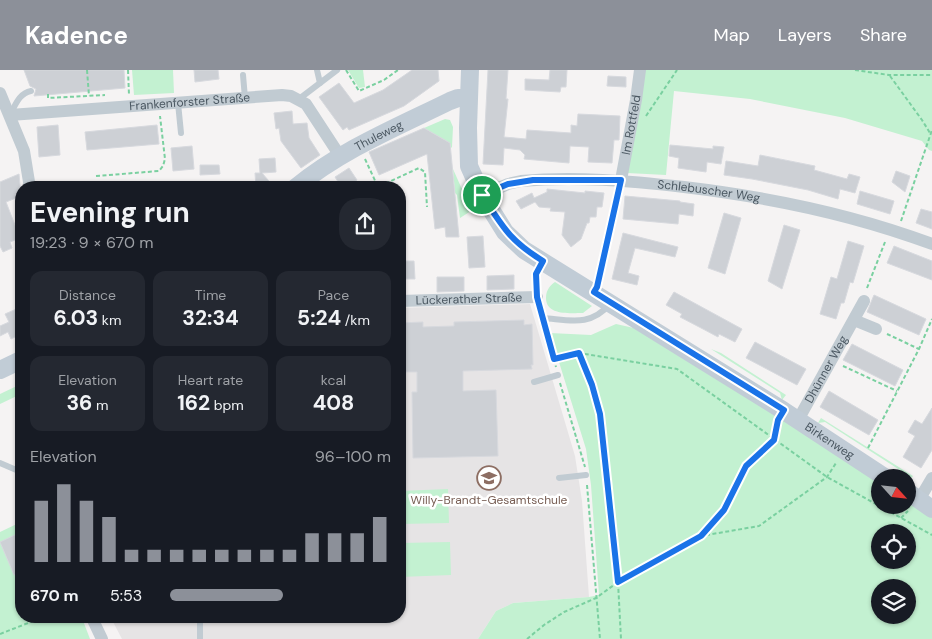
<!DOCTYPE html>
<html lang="en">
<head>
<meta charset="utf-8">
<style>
	:root { --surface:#171b24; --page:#242831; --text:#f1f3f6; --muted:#9ea1a6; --accent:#8c9099 }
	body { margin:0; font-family:"DM Sans",sans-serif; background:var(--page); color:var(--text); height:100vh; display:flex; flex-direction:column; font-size:19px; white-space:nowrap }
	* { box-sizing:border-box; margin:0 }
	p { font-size:16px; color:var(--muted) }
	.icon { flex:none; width:28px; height:28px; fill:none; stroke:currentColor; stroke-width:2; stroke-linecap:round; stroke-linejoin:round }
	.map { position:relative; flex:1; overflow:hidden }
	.details { position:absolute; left:15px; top:111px; width:391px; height:442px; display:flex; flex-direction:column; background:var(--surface); border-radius:20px; box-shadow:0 1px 4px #0004 }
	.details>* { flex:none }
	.needle { width:32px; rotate:117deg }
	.tools { position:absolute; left:871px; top:399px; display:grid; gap:10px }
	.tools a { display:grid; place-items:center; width:45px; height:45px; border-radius:50%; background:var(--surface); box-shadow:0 1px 4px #0004; font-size:25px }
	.pin { position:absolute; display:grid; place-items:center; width:42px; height:42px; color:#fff; margin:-21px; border:2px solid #fff; border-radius:50%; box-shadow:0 1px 5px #0007 }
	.round { display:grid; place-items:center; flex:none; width:52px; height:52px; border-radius:20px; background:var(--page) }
	.head { display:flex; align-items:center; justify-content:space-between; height:85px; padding:0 15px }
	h1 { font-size:28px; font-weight:700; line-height:38px }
	.figures { display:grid; grid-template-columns:repeat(3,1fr); gap:8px; height:85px; padding:5px 15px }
	.figures div { display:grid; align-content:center; border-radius:12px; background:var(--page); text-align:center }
	.figures b { font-size:21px; font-weight:700 }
	.figures small { font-size:14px; font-weight:400 }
	.figures p { font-size:14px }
	.chart { height:140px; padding:10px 15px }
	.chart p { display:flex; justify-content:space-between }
	.chart svg { width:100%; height:90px; margin-top:5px; stroke:var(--accent); stroke-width:6 }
	ul { padding:0 15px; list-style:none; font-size:16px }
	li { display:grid; grid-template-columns:80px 60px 1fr; align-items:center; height:38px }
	li i { height:12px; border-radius:6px; background:var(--accent) }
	header { display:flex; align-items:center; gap:30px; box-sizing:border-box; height:70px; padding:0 25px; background:var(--accent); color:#fff }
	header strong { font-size:24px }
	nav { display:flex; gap:28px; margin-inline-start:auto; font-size:18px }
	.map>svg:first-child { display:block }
	.education { fill:#e6e4e5 }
	.green { fill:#c3f1d1; fill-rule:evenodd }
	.building { fill:#cdd0d5; stroke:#d7d9de }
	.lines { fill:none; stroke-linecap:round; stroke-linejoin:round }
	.path { stroke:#7ad0a0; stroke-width:2; stroke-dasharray:4 2.5; stroke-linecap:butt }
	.lane { stroke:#c1cbd2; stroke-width:6 }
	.street { stroke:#c1cbd2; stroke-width:12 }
	.secondary { stroke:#c1ccd6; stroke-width:18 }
	.route-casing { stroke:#fff; stroke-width:10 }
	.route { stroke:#1a73e8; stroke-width:6 }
	.labels { text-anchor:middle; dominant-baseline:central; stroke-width:5; stroke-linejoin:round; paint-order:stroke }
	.street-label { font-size:12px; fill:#4a5761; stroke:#fff }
	.education-label { font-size:12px; fill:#785e54; stroke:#fff }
</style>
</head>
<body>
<header>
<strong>Kadence</strong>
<nav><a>Map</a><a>Layers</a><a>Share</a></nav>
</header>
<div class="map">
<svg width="932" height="569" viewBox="0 0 932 569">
	<rect width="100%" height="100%" fill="#f5f3f3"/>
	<path class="education" d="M530,234L575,386L582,431L589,527L513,533L496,541L478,569H122L111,548H400V238Z"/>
	<g class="green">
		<path d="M132,0H173L174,23L134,25Z"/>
		<path d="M348,0H363L365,17L359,18Z"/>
		<path d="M644,0H932V81L929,80L922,71L845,48L750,29L674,21L666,105L627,103Z"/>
		<path d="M445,49L450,50L453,57L452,77L451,78L450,73L424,58Z"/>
		<path d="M453,99L461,117L474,139L460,148L457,125L455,123Z"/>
		<path d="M555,212L592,236L583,243C571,243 546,246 546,228C546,221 549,216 555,212Z"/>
		<path d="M616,254L634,258L793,356L880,414V435H908V432L932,448V569H478L496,541L513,533L589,527L599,525L591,415L586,379L550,263L591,265ZM880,462H908V490H880ZM880,518H908V545H880Z"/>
		<path d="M711,279L721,283L786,325L782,330L780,323Z"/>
		<path d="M21,314V324L0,334V324Z"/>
		<path d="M821,348L913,406L909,411L906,404L825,352L818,353Z"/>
		<path d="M448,419L449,453L400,454V421Z"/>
		<path d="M21,452V548H82L90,569H0V462Z"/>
		<path d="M450,472L451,505L400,507V473Z"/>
	</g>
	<g class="building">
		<path d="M24,0H124L125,18L34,26L36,19L30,16Z"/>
		<path d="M194,0H218L219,9L195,12Z"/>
		<path d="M412,0H438L439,11L404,36L349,60L347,57L343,60L319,27L339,13L354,33L383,20Z"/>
		<path d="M488,0H508L506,29H508L504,67L526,69L527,60L571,63V55L577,56L578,44L620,46L619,70H614L612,93L588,92L589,77L570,76L569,93L524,89L525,85L520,80L504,78L503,95L483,94Z"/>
		<path d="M550,0H567L566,17H561L560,22L525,20V9L549,10Z"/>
		<path d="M608,6L626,7V17L607,16Z"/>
		<path d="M292,41L293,54L307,53L309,68L320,85L301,98L281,71L279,58L276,59L274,43Z"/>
		<path d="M58,55L60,85L39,87L37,57Z"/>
		<path d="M157,55L159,74L87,80L85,62Z"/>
		<path d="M424,58L450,73L459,167H446L445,157L435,159L427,84L379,105L369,82Z"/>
		<path d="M670,75L713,79V76L724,77L721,94L707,92L706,102L678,98L679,88L669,86Z"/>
		<path d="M192,76L194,99L173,101L171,78Z"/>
		<path d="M760,85L815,96L814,100L847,109L849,104L860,107L855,123L840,119L838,129L808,120L752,109L724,105L726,91L758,96Z"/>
		<path d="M275,88L276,102L262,103L275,118H256L255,103H260L259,89Z"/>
		<path d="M200,95H219L220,104L200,105Z"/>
		<path d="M349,98L357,110L347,118H342L335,107Z"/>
		<path d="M896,101L910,106L905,122L892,112Z"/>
		<path d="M19,104L21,126L6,132L20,168L10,172L12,178L3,182L0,176V112Z"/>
		<path d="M547,119L585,123V121L604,123L602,137H597L596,147H590L589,153H587L581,169L571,177L562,165L565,142L550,141L551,138L539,137L535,132L521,139L516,131L532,123L534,128L547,122Z"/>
		<path d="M860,121L894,131L890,144L857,134Z"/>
		<path d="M625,126L680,131V132L694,134L693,146L679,144L678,154L623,149Z"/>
		<path d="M921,139L932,142V159L916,153Z"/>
		<path d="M724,143L741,148L725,204L708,198Z"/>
		<path d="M784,155L800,160L782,219L768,211Z"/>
		<path d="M623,163L678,177L675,187L635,178L628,203L639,206L637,215L612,209Z"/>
		<path d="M483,166L485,197L469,198L467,167Z"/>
		<path d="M848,171L864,176L853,213L850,212L844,233H841L836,249L820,244L831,207L837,209Z"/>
		<path d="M894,176L932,191V210L887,193Z"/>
		<path d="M400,191H414L415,209H400Z"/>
		<path d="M514,205V219L487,220V206Z"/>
		<path d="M437,207H464V221L437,222Z"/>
		<path d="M674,222L742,259L735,272L719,264L718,267L703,259L680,247L682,244L666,235Z"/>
		<path d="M874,225L926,249L919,265L867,242Z"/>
		<path d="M21,237V264L11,269L8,262L0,266V256L9,252L5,244Z"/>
		<path d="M524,250V255L532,254L533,295H531L532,299L463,301V321L496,320L498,386L413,388L412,322H417V302H400V253L423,252V257L454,256V252Z"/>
		<path d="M755,272L806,299L797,315L746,288Z"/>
		<path d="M852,274L903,300L895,316L843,290Z"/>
		<path d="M829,321L878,350L869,365L820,337Z"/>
		<path d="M932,338V380L921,398L903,387L915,366L908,362L915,350L922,354Z"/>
		<path d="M21,462V502L14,505L0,472Z"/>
	</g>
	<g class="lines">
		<g class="path">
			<path d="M87,0L89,26"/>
			<path d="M128,0L129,25"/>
			<path d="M346,0L359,21L384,10L398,0"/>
			<path d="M855,0L889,5H932"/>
			<path d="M890,6L922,50L930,63"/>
			<path d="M48,24V28L105,25"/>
			<path d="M646,46L677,0"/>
			<path d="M365,89L378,117L419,98L425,102L427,137"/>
			<path d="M96,106L159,101L163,96L165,89L160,46"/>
			<path d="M901,151L932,60"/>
			<path d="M604,183L606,173"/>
			<path d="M867,218L885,172"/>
			<path d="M545,258L556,297"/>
			<path d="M887,264L919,279"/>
			<path d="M579,283L592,315L600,344L618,512L621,569"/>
			<path d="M553,289L579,283L677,299L827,407L932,465"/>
			<path d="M843,296L897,321"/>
			<path d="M560,313L585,397"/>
			<path d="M868,378L919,279L932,249"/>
			<path d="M587,415L600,569"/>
			<path d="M901,448L908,441"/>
			<path d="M701,466L724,440L746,396L774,370L777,355"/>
			<path d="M0,564L41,548"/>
			<path d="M527,569L544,555L564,542L596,528L618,512L701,466L759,456L827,407L836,393"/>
		</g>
		<g class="lane">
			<path d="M317,0L320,13"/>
			<path d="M243,5L245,28"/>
			<path d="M299,29L337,0"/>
			<path d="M178,33L181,63"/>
			<path d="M10,45C15,36 19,23 31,21"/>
			<path d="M608,166L621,111"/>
			<path d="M541,194C531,211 538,230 543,248C570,250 590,257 610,234"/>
			<path d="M594,221L597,217L602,191"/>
			<path d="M534,312L558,305"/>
			<path d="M0,393L21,402"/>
			<path d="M559,408L586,405"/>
			<path d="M200,569V552"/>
		</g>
		<g class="street">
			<path d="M0,23L24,81L30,118"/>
			<path id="s1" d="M10,45L282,25L291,26L306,34L340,86"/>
			<path id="s2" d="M621,110L636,30L640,0"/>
			<path id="s3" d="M482,125L508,114L521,111C575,106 630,111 684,117C768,127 852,144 932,174"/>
			<path id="s4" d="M400,231L537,227"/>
			<path d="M854,250L876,259"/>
			<path id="s5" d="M798,350L864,231"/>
			<path d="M919,430L932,408"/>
			<path d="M92,548L102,569"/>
		</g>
		<g class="secondary">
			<path id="s6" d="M470,0L468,58L469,96L482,125L505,162L524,180L784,341L886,408"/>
			<path id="s7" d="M295,118C341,80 397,57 450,31L458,28H468"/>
			<path d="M0,300L21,290"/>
			<path d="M908,422L932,439"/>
		</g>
	</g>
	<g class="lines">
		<g class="route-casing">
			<path id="route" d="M533,110H621L597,217L594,222L784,340L778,350L774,370L746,396L724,440L701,466L618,512L600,344L592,315L579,283L554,289L537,227L536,204L543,191C509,170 503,157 482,125L508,114Z"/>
		</g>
		<use href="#route" class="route"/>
	</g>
	<defs>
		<g id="school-ring" transform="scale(1.25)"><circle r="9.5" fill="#fff" stroke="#8d6e63" stroke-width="1.5"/><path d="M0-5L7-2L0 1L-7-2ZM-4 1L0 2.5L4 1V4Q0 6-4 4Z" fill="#8d6e63"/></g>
	</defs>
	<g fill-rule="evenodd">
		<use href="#school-ring" x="489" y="408"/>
	</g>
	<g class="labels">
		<g class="street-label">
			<text stroke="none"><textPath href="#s1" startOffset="180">Frankenforster Straße</textPath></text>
			<text stroke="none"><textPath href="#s2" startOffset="56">Im Rottfeld</textPath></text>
			<text stroke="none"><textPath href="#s7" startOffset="99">Thuleweg</textPath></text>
			<text stroke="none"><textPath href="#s3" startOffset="230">Schlebuscher Weg</textPath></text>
			<text stroke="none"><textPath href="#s4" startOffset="69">Lückerather Straße</textPath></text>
			<text stroke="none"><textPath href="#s5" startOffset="58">Dhünner Weg</textPath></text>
			<text stroke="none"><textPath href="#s6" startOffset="558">Birkenweg</textPath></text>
		</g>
		<g class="education-label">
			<text x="489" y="430">Willy-Brandt-Gesamtschule</text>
		</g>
	</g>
</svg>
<div class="tools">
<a><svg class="needle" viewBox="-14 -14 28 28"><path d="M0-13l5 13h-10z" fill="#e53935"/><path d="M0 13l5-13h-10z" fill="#9ea1a6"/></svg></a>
<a><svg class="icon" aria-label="locate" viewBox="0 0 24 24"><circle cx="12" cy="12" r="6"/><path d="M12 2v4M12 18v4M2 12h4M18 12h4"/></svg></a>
<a><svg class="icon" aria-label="layers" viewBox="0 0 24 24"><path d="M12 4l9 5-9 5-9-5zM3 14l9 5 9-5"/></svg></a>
</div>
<div class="pin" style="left:482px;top:125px;background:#1e9e55"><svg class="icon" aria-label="arrive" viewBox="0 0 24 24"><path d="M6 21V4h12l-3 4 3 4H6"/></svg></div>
<section class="details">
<div class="head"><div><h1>Evening run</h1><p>19:23 · 9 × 670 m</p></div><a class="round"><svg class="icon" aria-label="share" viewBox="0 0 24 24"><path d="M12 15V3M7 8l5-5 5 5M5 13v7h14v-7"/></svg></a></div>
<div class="figures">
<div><p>Distance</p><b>6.03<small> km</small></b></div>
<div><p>Time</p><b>32:34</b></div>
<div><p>Pace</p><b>5:24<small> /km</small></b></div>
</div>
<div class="figures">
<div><p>Elevation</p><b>36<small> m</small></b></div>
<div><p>Heart rate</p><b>162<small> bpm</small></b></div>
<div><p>kcal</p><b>408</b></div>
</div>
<div class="chart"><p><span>Elevation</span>96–100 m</p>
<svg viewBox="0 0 160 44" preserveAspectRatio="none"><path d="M5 44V14M15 44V6M25 44V14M35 44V22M45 44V38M55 44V38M65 44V38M75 44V38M85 44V38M95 44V38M105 44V38M115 44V38M125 44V30M135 44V30M145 44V30M155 44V22"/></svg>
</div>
<ul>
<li><b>670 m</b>5:53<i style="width:51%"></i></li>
</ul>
</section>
</div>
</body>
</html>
